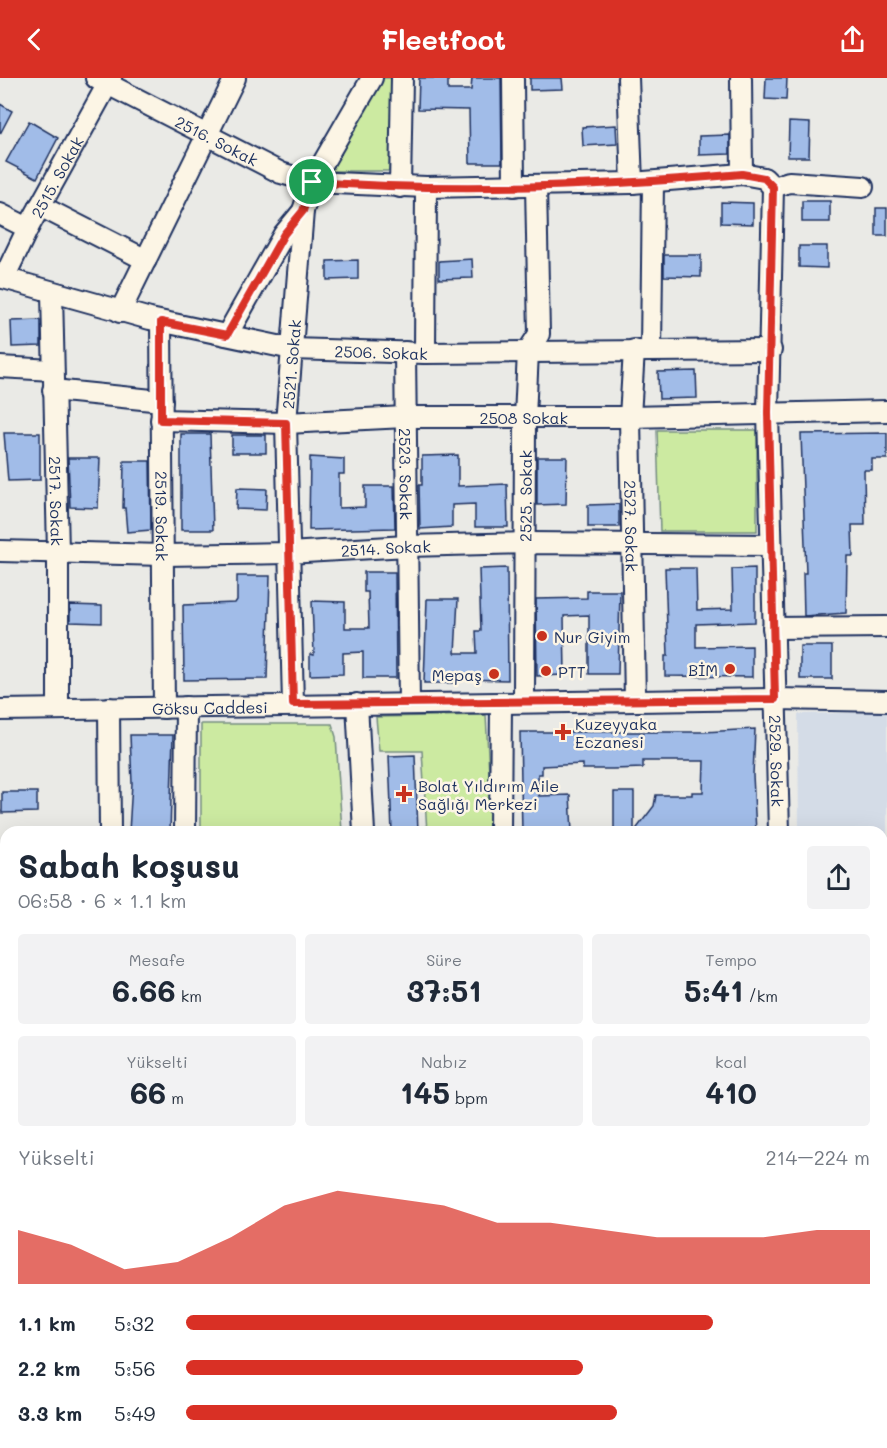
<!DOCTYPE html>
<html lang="tr">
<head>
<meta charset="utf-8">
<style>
	:root { --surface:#fff; --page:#f2f2f3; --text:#1f2937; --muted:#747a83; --accent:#d93025 }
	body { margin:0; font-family:Mali,sans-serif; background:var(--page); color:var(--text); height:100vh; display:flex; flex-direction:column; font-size:22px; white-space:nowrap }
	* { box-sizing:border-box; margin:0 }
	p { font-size:20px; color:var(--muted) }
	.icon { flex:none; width:33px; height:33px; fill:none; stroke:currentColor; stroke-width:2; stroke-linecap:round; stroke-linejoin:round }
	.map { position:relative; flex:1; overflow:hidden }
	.panel { position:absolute; left:0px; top:748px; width:888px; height:622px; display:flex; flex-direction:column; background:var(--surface); border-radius:18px 18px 0 0; box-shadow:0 6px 24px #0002 }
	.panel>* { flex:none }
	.pin { position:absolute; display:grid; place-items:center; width:51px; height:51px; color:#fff; margin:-26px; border:3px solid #fff; border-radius:50%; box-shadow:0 2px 6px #0007 }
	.round { display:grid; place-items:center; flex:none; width:63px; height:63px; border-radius:6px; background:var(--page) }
	.summary { display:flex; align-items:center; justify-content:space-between; height:102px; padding:0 18px }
	h1 { font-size:33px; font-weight:700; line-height:45px }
	.metrics { display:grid; grid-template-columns:repeat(3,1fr); gap:9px; height:102px; padding:6px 18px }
	.metrics div { display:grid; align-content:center; border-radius:6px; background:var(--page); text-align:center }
	.metrics b { font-size:30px; font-weight:700 }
	.metrics small { font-size:16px; font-weight:400 }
	.metrics p { font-size:16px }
	.chart { height:168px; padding:12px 18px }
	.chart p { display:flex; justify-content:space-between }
	.chart svg { width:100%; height:108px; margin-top:6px; fill:var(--accent); opacity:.7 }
	ul { padding:0 18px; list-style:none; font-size:20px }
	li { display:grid; grid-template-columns:96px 72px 1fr; align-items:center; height:45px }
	li i { height:15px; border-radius:8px; background:var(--accent) }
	header { display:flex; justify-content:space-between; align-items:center; height:78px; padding:0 18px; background:var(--accent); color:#fff; font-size:27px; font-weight:700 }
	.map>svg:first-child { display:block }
	.built { fill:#d4dce7 }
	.green { fill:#cceaa1; stroke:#748c80; stroke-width:1.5 }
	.building { fill:#a1bce8; stroke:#1b2f5e; stroke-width:1.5 }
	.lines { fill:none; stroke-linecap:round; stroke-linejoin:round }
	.minor-casing { stroke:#1b2f5e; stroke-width:24 }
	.major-casing { stroke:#1b2f5e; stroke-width:28 }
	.minor { stroke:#fcf5e5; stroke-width:20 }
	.major { stroke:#f9deab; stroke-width:24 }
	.tram { stroke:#1b2f5e; stroke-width:1.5 }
	.route-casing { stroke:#fff; stroke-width:12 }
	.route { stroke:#d93025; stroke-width:8 }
	.poi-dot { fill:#c8321e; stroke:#fcf5e5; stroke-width:2 }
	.labels { text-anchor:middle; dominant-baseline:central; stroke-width:5; stroke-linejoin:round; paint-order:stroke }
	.street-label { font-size:16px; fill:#1b2f5e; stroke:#fcf5e5 }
	.poi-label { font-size:16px; fill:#1b2f5e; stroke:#fcf5e5; text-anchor:start }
</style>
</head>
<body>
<header><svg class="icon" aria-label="back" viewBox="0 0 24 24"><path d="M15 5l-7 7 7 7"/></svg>Fleetfoot<svg class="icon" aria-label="share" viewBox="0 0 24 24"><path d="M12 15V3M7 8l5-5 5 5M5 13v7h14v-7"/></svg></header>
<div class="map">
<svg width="887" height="1370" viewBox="0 0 887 1370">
	<rect width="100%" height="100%" fill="#eaeae6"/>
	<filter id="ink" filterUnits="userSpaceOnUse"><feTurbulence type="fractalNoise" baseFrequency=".0167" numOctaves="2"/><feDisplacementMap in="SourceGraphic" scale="12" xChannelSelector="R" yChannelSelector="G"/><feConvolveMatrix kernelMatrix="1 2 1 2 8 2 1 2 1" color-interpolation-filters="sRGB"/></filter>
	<g filter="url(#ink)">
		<path class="built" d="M887,634V762H882V754H799L798,636Z"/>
		<g class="green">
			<path d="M379,0H393L389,93H328L355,50Z"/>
			<path d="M657,352H757V453H660Z"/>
			<path d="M486,637L492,754H427L422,673H379L376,639Z"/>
			<path d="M201,646H332L336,659L342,754H201Z"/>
			<path d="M882,788H887V921L882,922Z"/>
		</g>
		<g class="building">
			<path d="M419,0H448V12H471L472,0H501L502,85H470L469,32L418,31Z"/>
			<path d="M530,0H562L563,11L530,12Z"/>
			<path d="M766,0H787L786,22L765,21Z"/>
			<path d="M0,26L12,33L0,56Z"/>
			<path d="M29,43L58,60L37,100L6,84Z"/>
			<path d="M789,44L810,45L809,79H788Z"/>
			<path d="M616,47L617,66L583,68L582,49Z"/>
			<path d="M730,57V76L699,77V58Z"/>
			<rect x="802" y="123" width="28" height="21"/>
			<path d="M721,124L753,125V146L721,145Z"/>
			<rect x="876" y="130" width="11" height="28"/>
			<path d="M799,168H827V190L799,189Z"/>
			<path d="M664,177H701V199L664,198Z"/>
			<path d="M472,181L473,200L439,201V183Z"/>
			<path d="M358,182V201L327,202V183Z"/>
			<path d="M41,242V268L12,269L11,243Z"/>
			<path d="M696,293L697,320L659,321L658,294Z"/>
			<path d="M4,355H40V402L8,403Z"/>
			<path d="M887,355V381H872V392H864L865,447H852L853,478H847L846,535L804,538L803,495H806L801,356Z"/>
			<path d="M181,356H210L213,452H181Z"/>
			<rect x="232" y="357" width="34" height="18"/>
			<path d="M458,377V408L507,406L508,449H475V426L452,427V449L420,451L419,407H422V378Z"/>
			<path d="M310,379L344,381V396H339V430L365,429V408H394L395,450L309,452Z"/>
			<path d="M537,379H567L566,426L537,427Z"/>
			<path d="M68,380H100L98,430L70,429Z"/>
			<path d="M124,383H150L151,452L127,454L125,430H123Z"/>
			<path d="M237,410L267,411L266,432L236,431Z"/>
			<path d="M619,426V449H588V427Z"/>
			<path d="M507,490L508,602L453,601V605H424L427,521H458L455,575H477L476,553H481L479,491Z"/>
			<path d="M665,490H696L697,532L733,531L732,491L755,490V544L696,546V569L752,568V599L665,598V578H668Z"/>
			<path d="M364,494H395L396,600H363V574L343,575V596L310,597V576L314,577L312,523L345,524V550H369L368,514H364Z"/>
			<path d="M237,498H270L267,601L184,602L183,527L235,525L237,522Z"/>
			<path d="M587,513H620L618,596H589V537L564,538L565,597L537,598L536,521L587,520Z"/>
			<path d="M70,527L102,528V545L70,544Z"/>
			<rect x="800" y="568" width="32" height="33"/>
			<path d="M755,651L753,697L756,754H634L654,728L656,717H692V714H703L704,683H643V690L613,691H583V686L542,688V696H538L539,718L570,717L572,754H522L520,654H704Z"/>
			<path d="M130,657H173L170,754H129L132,705Z"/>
			<path d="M415,677L418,754H392L389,678Z"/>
			<path d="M2,714H37V734L2,735Z"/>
			<rect x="614" y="714" width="20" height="40"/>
		</g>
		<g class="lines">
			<g class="minor-casing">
				<g id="minor">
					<path id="s1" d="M96,0L281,95L312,104L426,109L632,105L742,96L764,100L773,109"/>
					<path d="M513,0L514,108"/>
					<path d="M628,0L632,105"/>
					<path d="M741,0L742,96"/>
					<path d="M400,109L402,0"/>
					<path id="s2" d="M773,109L768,335L779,754"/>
					<path d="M773,109L789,104L863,109"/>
					<path d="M40,128L146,182"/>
					<path d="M0,136L28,150"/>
					<path id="s3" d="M0,199L150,241L292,271L425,275L771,272"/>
					<path id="s4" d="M4,200L28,150L111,0"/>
					<path id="s5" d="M52,215L58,474V631"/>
					<path d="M120,234L235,0"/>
					<path id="s6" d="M161,244L164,630"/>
					<path d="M227,257L284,156L303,133"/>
					<path id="s7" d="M634,272L630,339L635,623"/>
					<path d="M651,272L653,104"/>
					<path id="s8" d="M405,274L409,626"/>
					<path d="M425,275L426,109"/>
					<path d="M0,289L52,292"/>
					<path d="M53,312L162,323"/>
					<path id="s9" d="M161,342L286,345L405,339H630L887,333"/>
					<path id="s10" d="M0,473L164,477L288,475L407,468L526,465L771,467"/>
					<path d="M773,550L887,549"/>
					<path id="s11" d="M524,624L525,340L528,273L539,256L536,108"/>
					<path id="s12" d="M293,626L286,345L303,133L312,104L372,0"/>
					<path d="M357,626L364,754"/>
					<path d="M109,630L110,754"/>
					<path id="s13" d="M0,632L775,621L887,623"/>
					<path d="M185,754L186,629"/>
					<path d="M500,754L501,625"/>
					<path d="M882,779H887"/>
					<path d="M0,788H6"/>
					<path d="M882,933L887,932"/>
					<path d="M0,1021L6,1022"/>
					<path d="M0,1094L6,1095"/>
					<path d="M0,1142L6,1141"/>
					<path d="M882,1158L887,1157"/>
					<path d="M0,1312L6,1311"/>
					<path d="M71,1365L72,1370"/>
					<path d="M204,1365L205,1370"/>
					<path d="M321,1365V1370"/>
					<path d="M580,1365L581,1370"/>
				</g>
			</g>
			<g class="major-casing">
				<g id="major">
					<path d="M882,1319L887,1318"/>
					<path d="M882,1359H887"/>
					<path d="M609,1370L635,1365"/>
					<path d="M825,1370L852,1365"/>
				</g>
			</g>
			<use href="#minor" class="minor"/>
			<use href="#major" class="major"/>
			<g class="tram">
				<path d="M882,1344L887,1343"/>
				<path d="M696,1370L724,1365"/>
				<path d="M741,1370L768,1365"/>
			</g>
		</g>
	</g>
	<g class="lines" filter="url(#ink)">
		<g class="route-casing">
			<path id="route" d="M742,96L764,100L773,109L768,335L775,621L293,626L286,345L161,342V244L227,257L284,156L303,133L312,104C455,114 599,109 742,96Z"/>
		</g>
		<use href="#route" class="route"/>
	</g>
	<g class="poi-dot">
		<circle cx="542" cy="558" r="6"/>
		<circle cx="730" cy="591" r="6"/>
		<circle cx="546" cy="593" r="6"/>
		<circle cx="494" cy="596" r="6"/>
		<path d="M560 645h6v6h6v6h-6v6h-6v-6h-6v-6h6z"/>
		<path d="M401 707h6v6h6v6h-6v6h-6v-6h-6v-6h6z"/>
	</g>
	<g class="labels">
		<g class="street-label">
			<text stroke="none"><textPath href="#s1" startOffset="136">2516. Sokak</textPath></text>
			<text stroke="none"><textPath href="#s4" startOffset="114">2515. Sokak</textPath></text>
			<text stroke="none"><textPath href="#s3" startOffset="390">2506. Sokak</textPath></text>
			<text stroke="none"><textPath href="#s12" startOffset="340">2521. Sokak</textPath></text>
			<text stroke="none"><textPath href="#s9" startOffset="363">2508 Sokak</textPath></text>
			<text stroke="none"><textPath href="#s8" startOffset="122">2523. Sokak</textPath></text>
			<text stroke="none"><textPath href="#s11" startOffset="206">2525. Sokak</textPath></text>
			<text stroke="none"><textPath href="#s5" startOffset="208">2517. Sokak</textPath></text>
			<text stroke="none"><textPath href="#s6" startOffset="194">2519. Sokak</textPath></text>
			<text stroke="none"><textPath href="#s7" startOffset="176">2527. Sokak</textPath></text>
			<text stroke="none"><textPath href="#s10" startOffset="386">2514. Sokak</textPath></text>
			<text stroke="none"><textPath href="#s13" startOffset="210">Göksu Caddesi</textPath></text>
			<text stroke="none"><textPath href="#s2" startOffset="574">2529. Sokak</textPath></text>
		</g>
		<g class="poi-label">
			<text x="554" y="558">Nur Giyim</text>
			<text x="718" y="591" text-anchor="end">BİM</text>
			<text x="558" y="593">PTT</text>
			<text x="482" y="596" text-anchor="end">Mepaş</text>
			<text x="575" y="645">Kuzeyyaka<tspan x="575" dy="18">Eczanesi</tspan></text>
			<text x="418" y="707">Bolat Yıldırım Aile<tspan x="418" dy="18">Sağlığı Merkezi</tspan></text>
		</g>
	</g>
</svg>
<div class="pin" style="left:312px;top:104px;background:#1e9e55"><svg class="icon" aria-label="arrive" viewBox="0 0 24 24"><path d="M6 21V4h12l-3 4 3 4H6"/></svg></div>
<section class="panel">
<div class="summary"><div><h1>Sabah koşusu</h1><p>06:58 · 6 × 1.1 km</p></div><a class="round"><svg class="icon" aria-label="share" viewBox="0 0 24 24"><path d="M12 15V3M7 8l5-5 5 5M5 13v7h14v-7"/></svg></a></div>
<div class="metrics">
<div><p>Mesafe</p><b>6.66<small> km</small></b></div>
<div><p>Süre</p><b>37:51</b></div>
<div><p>Tempo</p><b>5:41<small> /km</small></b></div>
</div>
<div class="metrics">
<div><p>Yükselti</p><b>66<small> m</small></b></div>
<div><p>Nabız</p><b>145<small> bpm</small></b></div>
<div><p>kcal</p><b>410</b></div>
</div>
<div class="chart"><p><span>Yükselti</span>214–224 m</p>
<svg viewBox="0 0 160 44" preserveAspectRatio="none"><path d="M0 44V22L10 28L20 38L30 35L40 25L50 12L60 6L70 9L80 12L90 19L100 19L110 22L120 25L130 25L140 25L150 22L160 22V44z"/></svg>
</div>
<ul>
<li><b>1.1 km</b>5:32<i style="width:77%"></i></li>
<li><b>2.2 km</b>5:56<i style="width:58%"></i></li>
<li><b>3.3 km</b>5:49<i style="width:63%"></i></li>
</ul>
</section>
</div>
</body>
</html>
